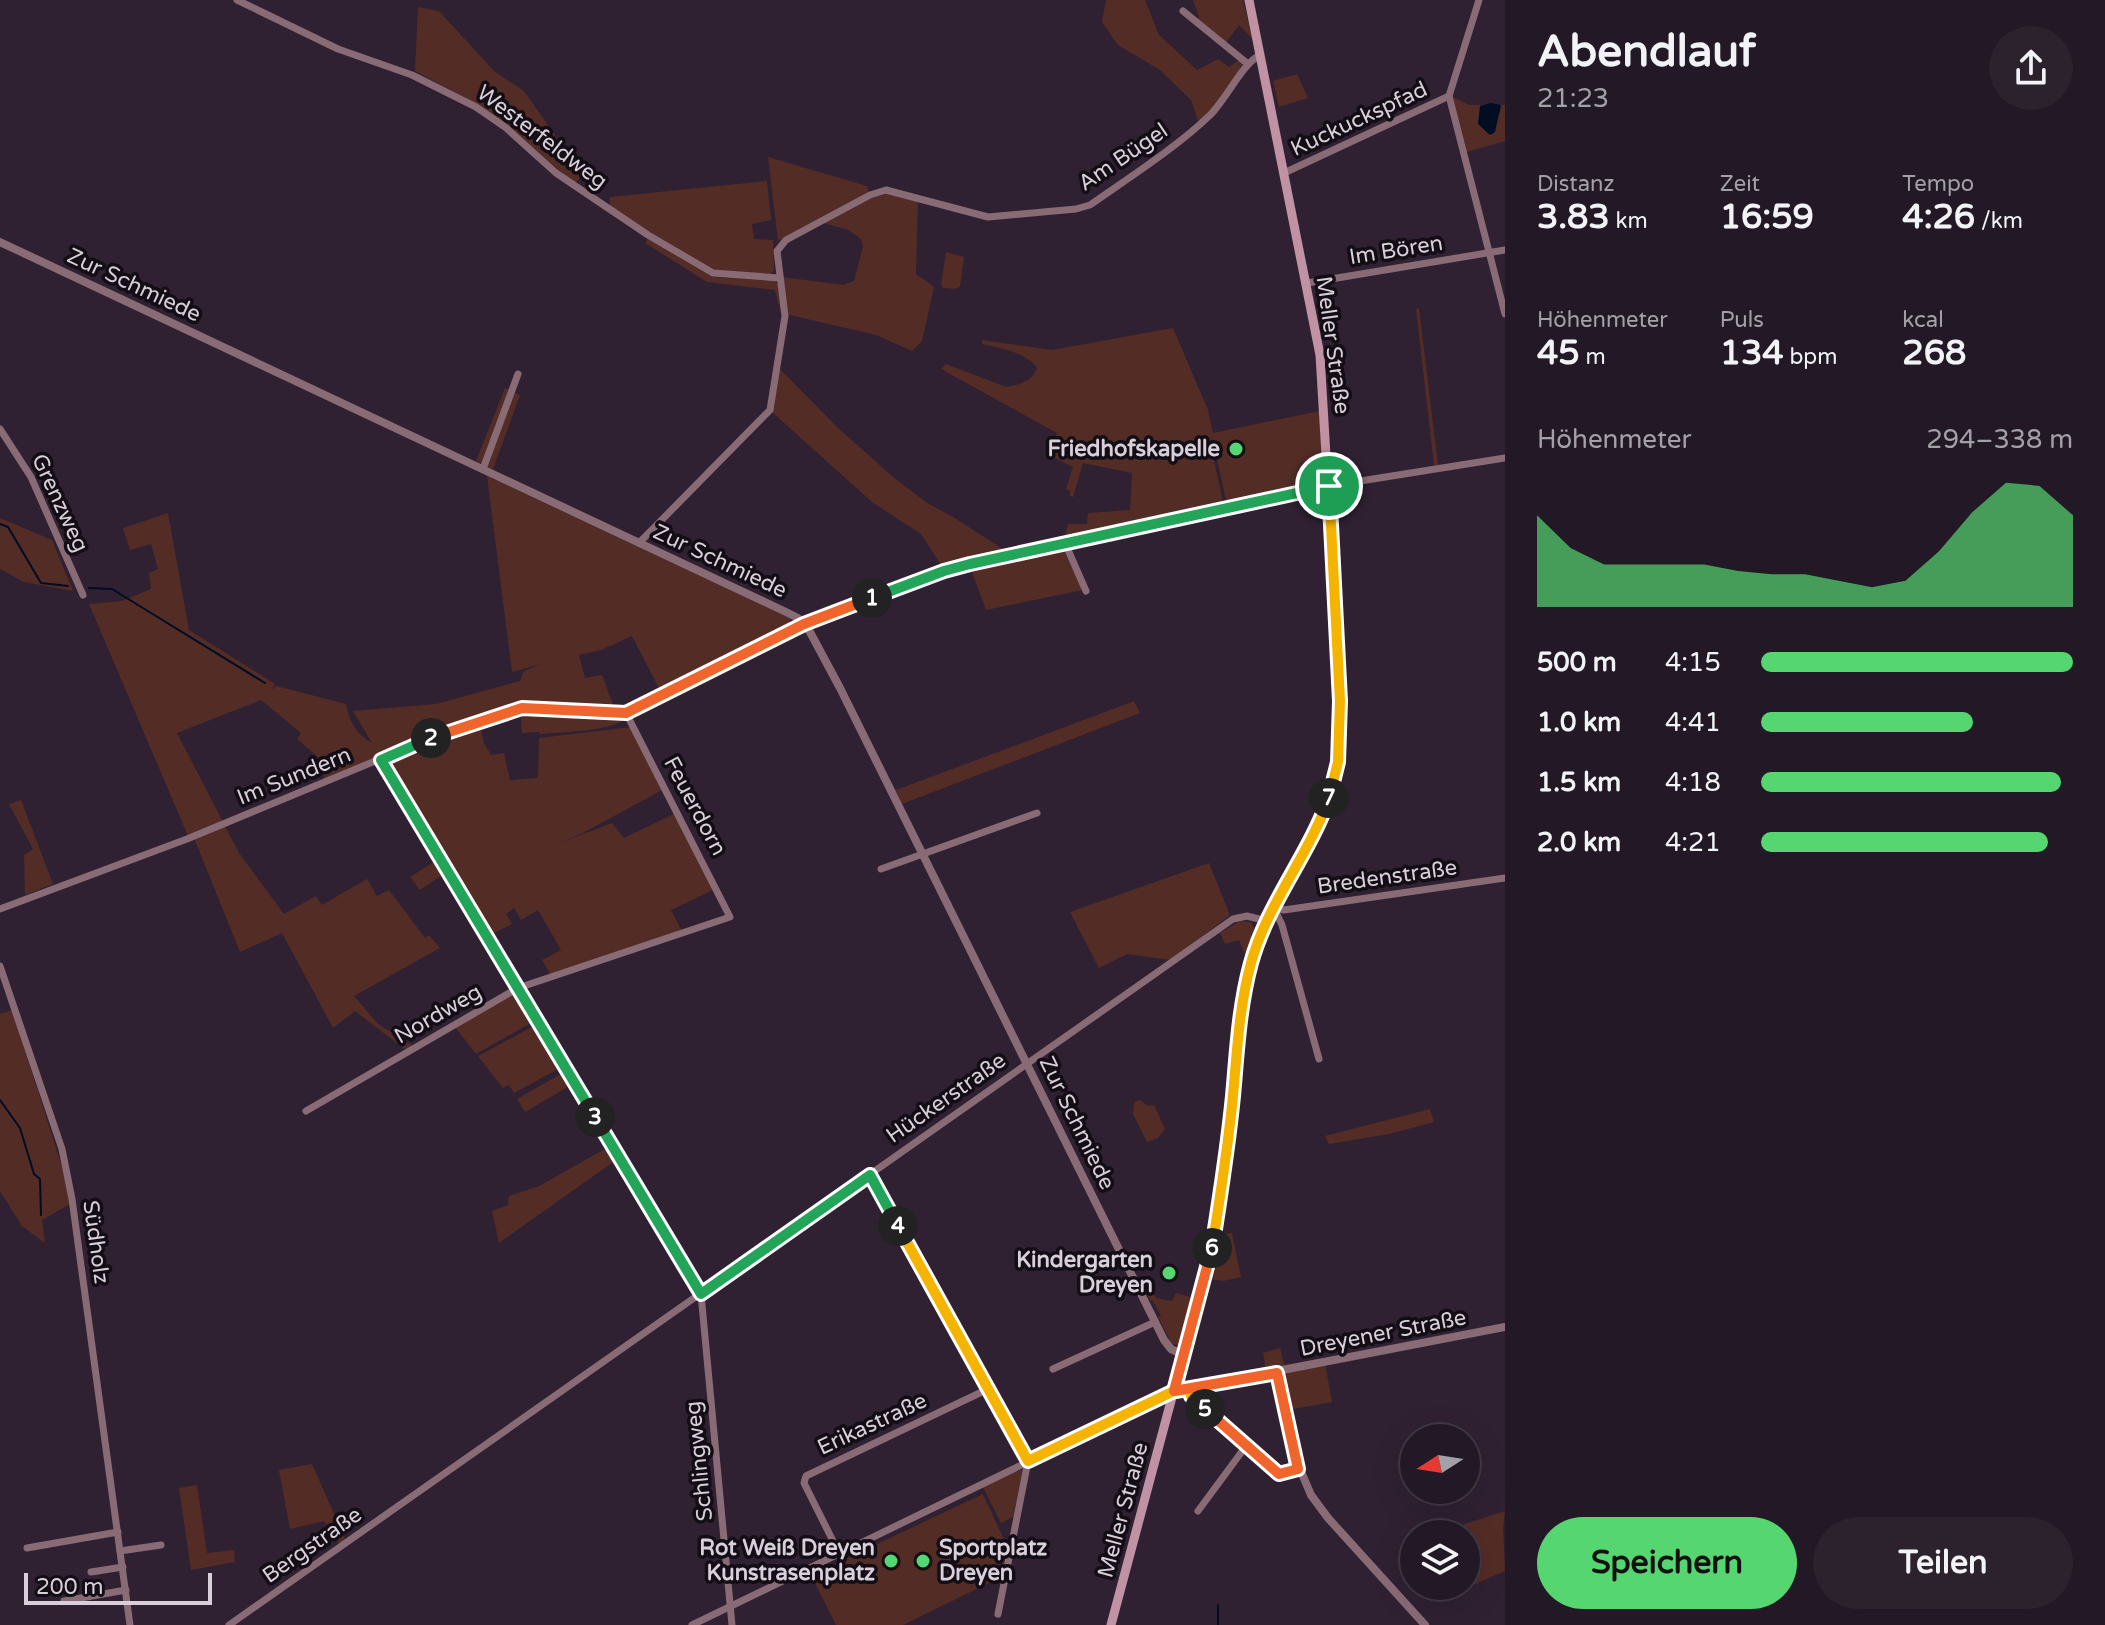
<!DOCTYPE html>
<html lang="de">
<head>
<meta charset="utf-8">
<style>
	:root { --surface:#231926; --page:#2b222e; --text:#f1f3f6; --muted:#a3a0a7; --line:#403843; --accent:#56d671 }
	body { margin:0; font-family:"Varela Round",sans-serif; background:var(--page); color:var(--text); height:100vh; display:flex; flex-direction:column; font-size:30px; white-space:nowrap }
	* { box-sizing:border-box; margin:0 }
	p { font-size:26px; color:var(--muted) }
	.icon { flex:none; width:44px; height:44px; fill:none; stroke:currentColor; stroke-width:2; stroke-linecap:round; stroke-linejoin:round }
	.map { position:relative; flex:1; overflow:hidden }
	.details { display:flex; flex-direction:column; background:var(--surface); width:600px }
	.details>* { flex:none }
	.needle { width:52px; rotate:258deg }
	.buttons { position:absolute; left:1400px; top:1424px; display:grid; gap:16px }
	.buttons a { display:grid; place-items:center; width:80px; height:80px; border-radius:50%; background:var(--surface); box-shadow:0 8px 32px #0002,0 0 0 2px var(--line); font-size:40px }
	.scale { position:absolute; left:24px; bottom:20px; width:188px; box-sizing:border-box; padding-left:8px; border:4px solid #d9cfdb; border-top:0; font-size:22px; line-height:28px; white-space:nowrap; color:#d9cfdb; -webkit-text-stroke:6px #130d15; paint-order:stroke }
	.pin { position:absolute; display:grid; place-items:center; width:68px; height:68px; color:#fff; margin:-34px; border:4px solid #fff; border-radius:50%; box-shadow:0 2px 8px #0007 }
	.km { position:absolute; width:40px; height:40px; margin:-20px; border-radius:50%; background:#222; color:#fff; font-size:22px; line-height:40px; text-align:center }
	.round { display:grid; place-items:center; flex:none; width:84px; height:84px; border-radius:42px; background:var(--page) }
	.headline { display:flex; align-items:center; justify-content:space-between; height:136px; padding:0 32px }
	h1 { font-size:44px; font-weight:700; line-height:60px }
	.stats { display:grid; grid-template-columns:repeat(3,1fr); gap:12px; height:136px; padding:8px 32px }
	.stats div { display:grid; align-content:center }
	.stats b { font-size:34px; font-weight:700 }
	.stats small { font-size:22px; font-weight:400 }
	.stats p { font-size:22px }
	.chart { height:224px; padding:16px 32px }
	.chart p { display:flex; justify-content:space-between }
	.chart svg { width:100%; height:144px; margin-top:8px; fill:var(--accent); opacity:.7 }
	.primary-button { display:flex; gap:16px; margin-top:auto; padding:16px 32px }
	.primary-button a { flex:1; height:92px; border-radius:48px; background:var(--accent); color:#111; font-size:32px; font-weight:700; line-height:92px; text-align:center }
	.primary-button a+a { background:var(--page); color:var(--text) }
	ul { padding:0 32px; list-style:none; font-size:26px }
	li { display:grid; grid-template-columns:128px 96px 1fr; align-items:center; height:60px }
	li i { height:20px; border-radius:10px; background:var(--accent) }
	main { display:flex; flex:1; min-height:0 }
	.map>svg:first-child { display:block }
	.green { fill:#532c26 }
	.water { fill:#000d23 }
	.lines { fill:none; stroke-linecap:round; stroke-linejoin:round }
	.stream { stroke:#000d23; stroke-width:2 }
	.minor { stroke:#896b76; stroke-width:7 }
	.tertiary { stroke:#896b76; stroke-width:8 }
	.secondary { stroke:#c192a3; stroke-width:9 }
	.split-1-casing { stroke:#fff; stroke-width:16 }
	.split-2-casing { stroke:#fff; stroke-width:16 }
	.split-3-casing { stroke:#fff; stroke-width:16 }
	.split-4-casing { stroke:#fff; stroke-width:16 }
	.split-5-casing { stroke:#fff; stroke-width:16 }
	.split-6-casing { stroke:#fff; stroke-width:16 }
	.split-7-casing { stroke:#fff; stroke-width:16 }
	.split-8-casing { stroke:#fff; stroke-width:16 }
	.split-1 { stroke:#22a559; stroke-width:10 }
	.split-2 { stroke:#f0652b; stroke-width:10 }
	.split-3 { stroke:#22a559; stroke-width:10 }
	.split-4 { stroke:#22a559; stroke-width:10 }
	.split-5 { stroke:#f5b400; stroke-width:10 }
	.split-6 { stroke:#f0652b; stroke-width:10 }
	.split-7 { stroke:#f5b400; stroke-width:10 }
	.split-8 { stroke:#f5b400; stroke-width:10 }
	.poi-dot { fill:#56d671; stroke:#130d15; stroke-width:3 }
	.labels { text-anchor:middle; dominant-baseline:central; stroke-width:7; stroke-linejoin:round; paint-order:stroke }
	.street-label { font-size:22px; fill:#d9cfdb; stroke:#130d15 }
	.poi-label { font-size:22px; font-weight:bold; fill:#d9cfdb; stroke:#130d15; text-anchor:end }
</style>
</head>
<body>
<main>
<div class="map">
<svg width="1505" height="1625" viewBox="0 0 1505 1625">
	<rect width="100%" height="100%" fill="#2f2132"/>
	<g class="green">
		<path d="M1106,0H1145L1159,35L1197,70L1218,59L1229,67L1239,60L1243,64L1217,114L1204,125L1198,120L1191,100L1160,70L1118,45L1102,22Z"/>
		<path d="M1193,0H1243L1252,38L1239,25L1225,44L1197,22L1199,17Z"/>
		<path d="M418,7L439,11L494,71L524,91L583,175L575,183L477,104L415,71Z"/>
		<path d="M1297,74L1308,98L1279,107L1273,81Z"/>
		<path d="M1451,96L1469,105H1481L1478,124L1500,113L1501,105H1505V141L1467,152Z"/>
		<path d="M768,157L867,186L869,193L778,241Z"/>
		<path d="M767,181L771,220L752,224L754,239L773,240L774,270L770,274L714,271L610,208V197Z"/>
		<path d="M890,193L918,200L916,274L934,287L922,341L912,351L876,335L781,313L775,290L707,282L645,243L648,238L713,277L775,281L779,286L782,277L843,285L854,281L863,246L861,239L849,230L823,223L868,199Z"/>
		<path d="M946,252L964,257L960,286L956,289L943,288L941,285Z"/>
		<path d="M1419,308L1438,465H1434L1416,309Z"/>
		<path d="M1173,328L1208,410L1213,433L1320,411L1322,473L1311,487L1227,505L1212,437L1211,447L1224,506L1069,540L1065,535L1068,524H1087L1088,513L1130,510L1132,473L1083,463L1073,497L1070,496V491L1066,489L1073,467L1047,454L1057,433L941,369L946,364L1006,387C1019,385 1033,381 1037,368C1026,352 999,348 982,344V340L1052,350Z"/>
		<path d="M780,369L837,427L893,477L927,503L953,517L1006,551L943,568L921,534L872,502L772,412Z"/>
		<path d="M505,388L520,395L493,469L476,461Z"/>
		<path d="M487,476L790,618V628L661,692L632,636L601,650L579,655L585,678L602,675L617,715L626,718C611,732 561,732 540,734L539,732L522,733L521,716L507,719L481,730L484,743L491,755L504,753L510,780L538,778L539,738L631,727L664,789L583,833L557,844L612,823L624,838L676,813L715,889L671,910L682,931L551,975L542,960L561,950L538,910L521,920L514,908L506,914L512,924L489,936L445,855L437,860L444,874L420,890L410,877L437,860L378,767L366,762L325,780L318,757L297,739L301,733L261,700L177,733L239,853L284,914L316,896L322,905L367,879L377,896L389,890L425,938L429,935L440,948L354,996L378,1024L415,1047L407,1051L355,1011L333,1028L282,933L240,952L194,838L188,836L89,604L122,601L151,589L149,573L158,569L151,544L130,550L123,528L168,513L189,630L275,684L271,690L276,686L346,704C349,721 356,734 372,743L353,711L436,704L520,681L524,671L542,664L512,672Z"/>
		<path d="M0,518L52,540L73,591L24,582L0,569Z"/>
		<path d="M1062,547L1083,590L986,610L970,567Z"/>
		<path d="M1134,701L1140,713L902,804L896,790Z"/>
		<path d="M21,800L53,884L25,895L24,855L33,849L9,804Z"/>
		<path d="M1209,863L1230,915L1171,960L1127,954L1099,968L1070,912Z"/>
		<path d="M1240,921L1251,922L1256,933L1247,960L1239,940L1225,944L1220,933Z"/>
		<path d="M513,994L518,995L532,1018L531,1023L476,1054L455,1027Z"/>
		<path d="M12,1010L62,1167L70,1204L42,1220L45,1243L22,1226L0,1191V1014Z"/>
		<path d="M532,1027L537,1028L562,1067L514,1093L509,1085L503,1088L478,1056Z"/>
		<path d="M564,1072L571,1085L525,1112L517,1099Z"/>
		<path d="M1140,1100L1148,1106L1154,1105L1165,1129L1158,1138L1147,1142L1133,1114L1134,1102Z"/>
		<path d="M1430,1109L1434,1122L1389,1134L1329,1144L1325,1136Z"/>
		<path d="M605,1149H609L616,1160L499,1243L492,1211L508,1205L509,1196L539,1186Z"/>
		<path d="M1232,1233L1241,1277L1223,1281L1209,1279L1219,1234Z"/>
		<path d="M1153,1292L1156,1298L1172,1301L1176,1293L1193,1298L1184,1341L1178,1345L1172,1344L1158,1317L1161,1316L1153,1301L1150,1300L1147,1294Z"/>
		<path d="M1280,1348L1284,1365L1324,1358L1332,1402L1288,1410L1281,1367L1266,1370L1263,1353Z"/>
		<path d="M312,1464L345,1539L339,1544L324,1521L290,1529L279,1470Z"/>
		<path d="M1023,1469L1013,1517L1001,1523L983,1487Z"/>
		<path d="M197,1485L207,1553L234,1550L235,1562L191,1570L179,1488Z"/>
		<path d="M983,1494L1008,1548L1003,1576L903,1625H836L811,1575Z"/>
		<path d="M1505,1511L1503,1528L1505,1571L1473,1585L1466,1534H1463L1462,1525Z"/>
	</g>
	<path class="water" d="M1491,103L1501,105L1495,132L1490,135L1478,124L1480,106Z"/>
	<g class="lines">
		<g class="stream">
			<path d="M0,524L8,527L41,583L68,586"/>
			<path d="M89,588L112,589L265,683"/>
			<path d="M0,1100L20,1128L34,1174L40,1179L41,1215"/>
			<path d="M1218,1625V1605"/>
		</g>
		<g class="minor">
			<path d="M237,0L338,49L412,75L476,107L505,127L556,173L648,235L713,273L779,278"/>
			<path d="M1479,0L1449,96L1505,314"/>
			<path d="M1183,11L1248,64"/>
			<path d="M1284,173L1449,96"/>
			<path d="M1307,283L1505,250"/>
			<path d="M0,429L31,477L83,595"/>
			<path d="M483,469L518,374"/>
			<path d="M639,543L770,410L785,316L777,251L786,240L870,195L886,190L988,217L1076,209L1090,205C1127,179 1177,147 1209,116C1226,100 1242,64 1260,55"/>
			<path d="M1065,543L1086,591"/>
			<path d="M381,760L701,1294L732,1625"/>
			<path d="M881,869L1037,813"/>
			<path d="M1274,908L1284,910L1505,878"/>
			<path d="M1274,908L1282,925L1319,1059"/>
			<path d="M0,909L187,839L438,735L522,708L626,713L804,624L944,571L1329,486L1505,458"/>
			<path d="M0,966L62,1149L72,1199L130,1625"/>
			<path d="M306,1111L518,988L730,917L626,713"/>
			<path d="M870,1175L1028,1461"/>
			<path d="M1053,1369L1155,1322"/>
			<path d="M1189,1389L1191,1396L1279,1474L1298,1469"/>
			<path d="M1198,1511L1246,1446"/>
			<path d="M27,1548L118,1532"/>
			<path d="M120,1551L161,1545"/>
			<path d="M839,1553L804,1483L806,1476L988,1389"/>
			<path d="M91,1572L123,1567"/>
			<path d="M64,1601L126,1590"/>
			<path d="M998,1614L1028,1461"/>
			<path d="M229,1625L1233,919L1247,916L1267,921"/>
			<path d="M692,1625L1174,1391"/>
		</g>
		<g class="tertiary">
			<path d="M0,242L786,612L798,618L810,632L840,688L1164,1340L1171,1349L1184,1355"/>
			<path d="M1277,1373L1294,1455L1311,1495L1328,1518L1425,1625"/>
			<path d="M1174,1391L1505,1327"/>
		</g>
		<path class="secondary" d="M1111,1625L1212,1248L1227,1148L1243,997L1251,961L1267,921L1322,817L1333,787L1338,762L1339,673L1320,355L1249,0"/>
	</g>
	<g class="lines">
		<g class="split-1-casing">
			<path id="split-1" d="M872,598L944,571L970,564L1329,486"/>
		</g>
		<g class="split-2-casing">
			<path id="split-2" d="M431,738L522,708L626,713L804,624L872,598"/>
		</g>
		<g class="split-3-casing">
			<path id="split-3" d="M431,738L381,760L595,1117"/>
		</g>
		<g class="split-4-casing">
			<path id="split-4" d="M595,1117L701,1294L870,1175L898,1226"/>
		</g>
		<g class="split-5-casing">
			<path id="split-5" d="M898,1226L1028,1461L1174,1391L1189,1389L1191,1396L1205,1409"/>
		</g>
		<g class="split-6-casing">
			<path id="split-6" d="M1205,1409L1279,1474L1298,1469L1277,1373L1174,1391L1212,1248"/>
		</g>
		<g class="split-7-casing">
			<path id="split-7" d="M1212,1248C1220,1198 1228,1147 1233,1096C1237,1052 1239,1007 1251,963C1267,904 1309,855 1329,798"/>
		</g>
		<g class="split-8-casing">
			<path id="split-8" d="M1329,486L1340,701L1338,762L1329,798"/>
		</g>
		<use href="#split-1" class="split-1"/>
		<use href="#split-2" class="split-2"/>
		<use href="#split-3" class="split-3"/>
		<use href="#split-4" class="split-4"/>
		<use href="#split-5" class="split-5"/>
		<use href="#split-6" class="split-6"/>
		<use href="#split-7" class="split-7"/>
		<use href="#split-8" class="split-8"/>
	</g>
	<g class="poi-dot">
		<circle cx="1236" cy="449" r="8"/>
		<circle cx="1169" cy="1273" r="8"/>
		<circle cx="891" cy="1561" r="8"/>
		<circle cx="923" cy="1561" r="8"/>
	</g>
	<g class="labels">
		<g class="street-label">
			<text transform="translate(1359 119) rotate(-25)">Kuckuckspfad</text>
			<text transform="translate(542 137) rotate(37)">Westerfeldweg</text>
			<text transform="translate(1123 157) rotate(-34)">Am Bügel</text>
			<text transform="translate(1396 250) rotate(-9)">Im Bören</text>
			<text transform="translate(134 285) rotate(25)">Zur Schmiede</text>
			<text transform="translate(1333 345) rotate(82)">Meller Straße</text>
			<text transform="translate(60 503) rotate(65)">Grenzweg</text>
			<text transform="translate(720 561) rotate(25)">Zur Schmiede</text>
			<text transform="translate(294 776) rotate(-22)">Im Sundern</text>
			<text transform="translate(695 806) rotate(62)">Feuerdorn</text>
			<text transform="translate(1387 877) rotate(-8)">Bredenstraße</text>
			<text transform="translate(438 1014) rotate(-30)">Nordweg</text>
			<text transform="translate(946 1098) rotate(-35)">Hückerstraße</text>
			<text transform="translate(1077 1123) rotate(64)">Zur Schmiede</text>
			<text transform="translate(96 1242) rotate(82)">Südholz</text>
			<text transform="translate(1383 1333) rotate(-11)">Dreyener Straße</text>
			<text transform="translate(872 1424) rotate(-25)">Erikastraße</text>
			<text transform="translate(699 1461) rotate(-96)">Schlingweg</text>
			<text transform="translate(1123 1510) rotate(-75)">Meller Straße</text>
			<text transform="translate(312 1545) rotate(-35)">Bergstraße</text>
		</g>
		<g class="poi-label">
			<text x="1220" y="449">Friedhofskapelle</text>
			<text x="1153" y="1260">Kindergarten<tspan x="1153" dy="25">Dreyen</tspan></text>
			<text x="875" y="1548">Rot Weiß Dreyen<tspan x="875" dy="25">Kunstrasenplatz</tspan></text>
			<text x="939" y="1548" text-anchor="start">Sportplatz<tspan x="939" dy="25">Dreyen</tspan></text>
		</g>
	</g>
</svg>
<div class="buttons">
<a><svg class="needle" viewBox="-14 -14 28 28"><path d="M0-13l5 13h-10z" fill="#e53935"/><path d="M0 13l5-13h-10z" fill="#a3a0a7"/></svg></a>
<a><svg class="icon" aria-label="layers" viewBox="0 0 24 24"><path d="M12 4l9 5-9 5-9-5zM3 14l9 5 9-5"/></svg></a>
</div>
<div class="scale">200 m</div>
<div class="pin" style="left:1329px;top:486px;background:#1e9e55"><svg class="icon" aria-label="arrive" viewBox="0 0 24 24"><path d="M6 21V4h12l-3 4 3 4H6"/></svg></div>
<b class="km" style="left:872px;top:598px">1</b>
<b class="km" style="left:431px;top:738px">2</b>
<b class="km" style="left:595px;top:1117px">3</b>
<b class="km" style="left:898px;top:1226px">4</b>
<b class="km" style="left:1205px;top:1409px">5</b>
<b class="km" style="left:1212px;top:1248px">6</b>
<b class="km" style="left:1329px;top:798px">7</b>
</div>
<section class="details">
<div class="headline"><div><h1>Abendlauf</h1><p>21:23</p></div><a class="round"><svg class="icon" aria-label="share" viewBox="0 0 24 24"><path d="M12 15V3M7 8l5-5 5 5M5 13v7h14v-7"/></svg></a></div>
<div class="stats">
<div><p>Distanz</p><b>3.83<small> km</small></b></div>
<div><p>Zeit</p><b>16:59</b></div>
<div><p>Tempo</p><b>4:26<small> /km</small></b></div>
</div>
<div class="stats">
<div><p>Höhenmeter</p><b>45<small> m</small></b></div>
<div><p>Puls</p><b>134<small> bpm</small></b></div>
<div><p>kcal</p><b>268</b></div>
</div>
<div class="chart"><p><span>Höhenmeter</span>294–338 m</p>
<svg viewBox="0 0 160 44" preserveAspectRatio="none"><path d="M0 44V16L10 26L20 31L30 31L40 31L50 31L60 33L70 34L80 34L90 36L100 38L110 36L120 27L130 15L140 6L150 7L160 16V44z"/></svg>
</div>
<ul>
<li><b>500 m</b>4:15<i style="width:100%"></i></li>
<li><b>1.0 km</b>4:41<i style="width:68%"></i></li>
<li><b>1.5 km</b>4:18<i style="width:96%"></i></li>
<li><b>2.0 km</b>4:21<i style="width:92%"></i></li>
</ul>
<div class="primary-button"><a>Speichern</a><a>Teilen</a></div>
</section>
</main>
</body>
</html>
